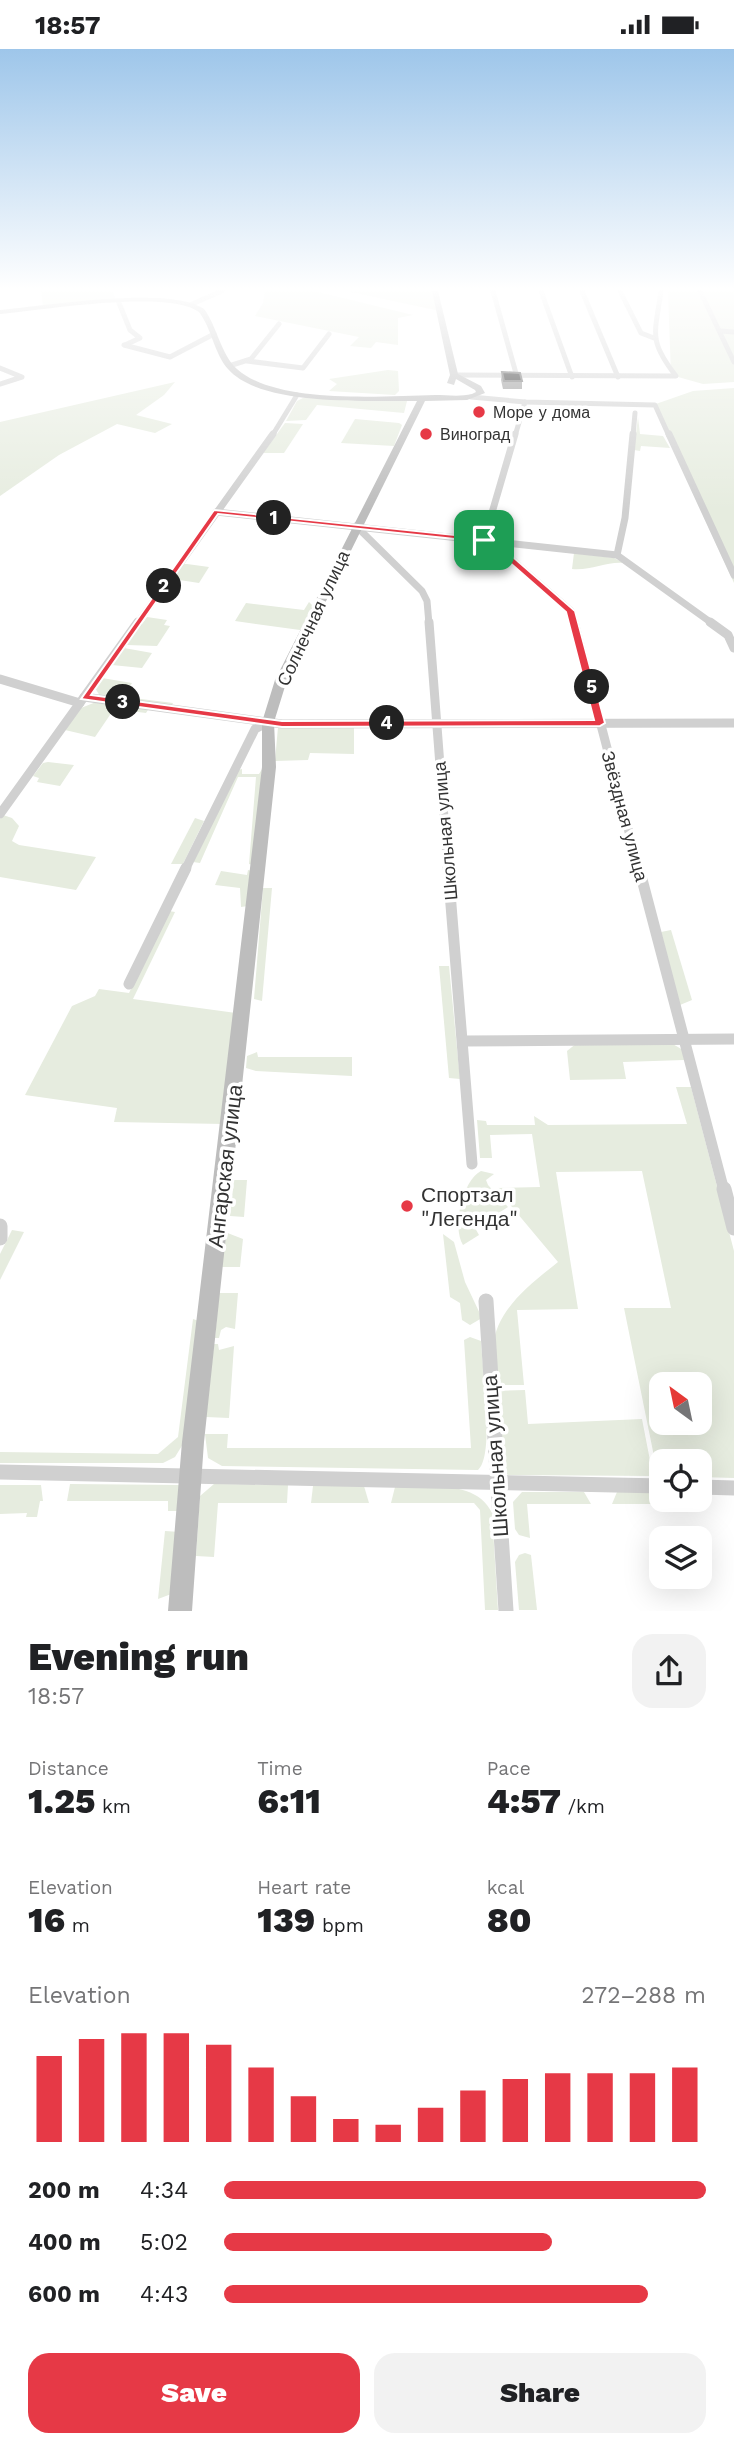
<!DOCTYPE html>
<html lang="en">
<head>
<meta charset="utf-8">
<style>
	:root { --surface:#fff; --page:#f2f2f2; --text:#202124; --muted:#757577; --accent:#e63946 }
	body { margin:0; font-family:"Work Sans",sans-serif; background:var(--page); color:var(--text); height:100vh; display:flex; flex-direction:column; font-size:26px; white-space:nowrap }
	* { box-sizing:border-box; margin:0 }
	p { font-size:23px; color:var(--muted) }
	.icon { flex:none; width:38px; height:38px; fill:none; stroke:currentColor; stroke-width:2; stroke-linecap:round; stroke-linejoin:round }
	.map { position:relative; height:1562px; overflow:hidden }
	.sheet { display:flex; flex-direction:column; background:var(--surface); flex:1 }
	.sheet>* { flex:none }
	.needle { width:46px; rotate:327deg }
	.controls { position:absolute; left:649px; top:1323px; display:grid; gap:14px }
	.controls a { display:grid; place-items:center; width:63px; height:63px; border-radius:14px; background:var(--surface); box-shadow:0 7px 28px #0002; font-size:35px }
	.pin { position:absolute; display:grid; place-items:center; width:60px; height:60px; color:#fff; margin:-30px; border-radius:14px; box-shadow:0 4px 10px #0006 }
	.km { position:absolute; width:35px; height:35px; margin:-18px; border-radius:50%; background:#222; color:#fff; font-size:19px; line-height:35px; text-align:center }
	.round { display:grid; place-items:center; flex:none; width:74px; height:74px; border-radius:21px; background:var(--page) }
	.head { display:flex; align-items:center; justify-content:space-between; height:119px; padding:0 28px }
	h1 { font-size:38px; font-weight:800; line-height:52px }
	.metrics { display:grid; grid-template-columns:repeat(3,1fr); gap:10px; height:119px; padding:7px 28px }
	.metrics div { display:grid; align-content:center }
	.metrics b { font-size:35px; font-weight:800 }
	.metrics small { font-size:19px; font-weight:400 }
	.metrics p { font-size:19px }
	.chart { height:196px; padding:14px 28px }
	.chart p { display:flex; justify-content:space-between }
	.chart svg { width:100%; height:126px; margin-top:7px; stroke:var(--accent); stroke-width:6 }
	.cta { display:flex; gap:14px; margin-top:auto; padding:14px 28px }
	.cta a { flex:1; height:80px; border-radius:21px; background:var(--accent); color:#fff; font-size:28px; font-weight:800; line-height:80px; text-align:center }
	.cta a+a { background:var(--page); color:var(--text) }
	ul { padding:0 28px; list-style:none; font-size:23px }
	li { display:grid; grid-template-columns:112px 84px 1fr; align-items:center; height:52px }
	li i { height:18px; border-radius:9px; background:var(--accent) }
	.status { display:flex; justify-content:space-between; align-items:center; height:49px; padding:0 35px; background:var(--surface); direction:ltr }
	.status svg { height:19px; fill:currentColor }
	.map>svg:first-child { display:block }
	.green { fill:#e6ecdf; fill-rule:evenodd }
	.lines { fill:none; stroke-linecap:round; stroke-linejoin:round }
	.street-far4 { stroke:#d0d0d0; stroke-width:5 }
	.street-far3 { stroke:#d0d0d0; stroke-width:7 }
	.street-far2 { stroke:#d0d0d0; stroke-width:9 }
	.street-far1 { stroke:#d0d0d0; stroke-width:11 }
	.street { stroke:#d0d0d0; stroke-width:15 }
	.secondary { fill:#bdbdbd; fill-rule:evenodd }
	.wall { fill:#8c8c8c }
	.building { fill:#1a1a1a; stroke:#5f5f5f; stroke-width:2 }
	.route { fill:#e63946; stroke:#fff; stroke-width:2; fill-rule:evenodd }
	.poi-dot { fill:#e63946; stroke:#fff; stroke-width:2.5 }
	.labels { text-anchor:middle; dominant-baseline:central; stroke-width:7; stroke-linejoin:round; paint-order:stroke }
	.far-poi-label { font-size:16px; fill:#333; stroke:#fff; text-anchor:start }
	.street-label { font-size:18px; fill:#333; stroke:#fff }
	.near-street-label { font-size:21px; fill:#333; stroke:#fff }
	.near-poi-label { font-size:21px; fill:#333; stroke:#fff; text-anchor:start }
</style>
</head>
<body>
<div class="status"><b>18:57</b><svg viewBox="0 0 49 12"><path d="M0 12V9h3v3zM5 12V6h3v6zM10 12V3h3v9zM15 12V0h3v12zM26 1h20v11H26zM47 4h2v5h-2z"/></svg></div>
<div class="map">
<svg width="734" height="1562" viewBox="0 0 734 1562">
	<rect width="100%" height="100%" fill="#fff"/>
	<g class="green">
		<path d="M41,242H113L116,251L43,257Z"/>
		<path d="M265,242H314L413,266L398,269V296L376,293L371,299L350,297L359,288L255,267L263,254Z"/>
		<path d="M346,242H435L440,262Z"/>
		<path d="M668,242H734V333L703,335L671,326Z"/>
		<path d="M388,321L398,322L399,342L395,346L329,342L337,335L329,330Z"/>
		<path d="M175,333L164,346L136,366L172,375L155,384L117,375L59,406L0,447V373Z"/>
		<path d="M734,339V534L653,356L693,342Z"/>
		<path d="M303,349L407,352L404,364L317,356L306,371L286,372L297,352Z"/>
		<path d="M638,368L640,385L663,387L670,399L641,397L640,402L634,401Z"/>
		<path d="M355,370L399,374L402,376L394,397L341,394Z"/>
		<path d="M285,374L303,375L284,404H263Z"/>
		<path d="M574,504L614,509L624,514C608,512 590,522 572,520Z"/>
		<path d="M184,515H187L209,518L199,534L173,530Z"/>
		<path d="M309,553L313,557L300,581L235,572L246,554L304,561Z"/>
		<path d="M147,568L167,571L164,576L170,577L157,597L127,596Z"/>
		<path d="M124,599L152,604L142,619L112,616Z"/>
		<path d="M102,629L132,634L127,642L133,649L173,654L171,658L100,647L95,639Z"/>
		<path d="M96,653L149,659L146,664L114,660L95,688L65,681L81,659Z"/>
		<path d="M278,678L354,679V705L310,704L308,711L275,712Z"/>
		<path d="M48,713L74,716L60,737L37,733L39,729L33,727L43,714Z"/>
		<path d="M242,720V725H259L262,720L253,816L249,815L256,728H238L200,814L193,813L238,721Z"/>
		<path d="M3,766L12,769L19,777L12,792L19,796L96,808L76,841L0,828V770Z"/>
		<path d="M195,769L204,772L183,815H171Z"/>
		<path d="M248,821L252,822L248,857L241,858L240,839L215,836L221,822L247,826Z"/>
		<path d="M263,839H272L262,952L254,950Z"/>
		<path d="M169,862L175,863L133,950L236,964L224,1075L114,1073L117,1059L25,1046L72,957L95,947L99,940L129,944Z"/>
		<path d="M671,881L692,951L680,956L661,883Z"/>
		<path d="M439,917H449L460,1030L449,1029Z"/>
		<path d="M577,994H671L683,1001L684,1011L623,1013L626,1030L570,1031L567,1002Z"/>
		<path d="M257,1003L258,1008H352V1027L256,1022L246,1019L247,1007Z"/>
		<path d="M676,1038H691L734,1202V1429L700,1428V1412H662L661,1427H658L624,1259H671L642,1122L556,1123L578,1260L517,1261L524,1336H496C495,1324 492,1310 493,1298C496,1260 532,1234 558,1213L496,1139L540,1138L532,1085L490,1086L492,1109H480L477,1071L486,1072L487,1076H535L534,1067L548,1076L687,1075ZM662,1335H700V1374H662Z"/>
		<path d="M481,1122L494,1125L486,1131L488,1136L508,1158L475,1179L479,1186L463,1196C452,1178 462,1132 481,1122Z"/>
		<path d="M234,1131H247L244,1168L230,1167Z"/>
		<path d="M12,1181L24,1183L0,1231V1205Z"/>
		<path d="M225,1183L243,1190L240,1218H222Z"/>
		<path d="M443,1185L454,1193L465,1233L482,1269L470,1276L462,1271L460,1254L450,1248Z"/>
		<path d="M219,1244H238L235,1280L226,1278L221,1281L219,1289H215Z"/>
		<path d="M193,1270L199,1272L183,1395L175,1408L163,1414H0V1403L158,1405L178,1388Z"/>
		<path d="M470,1288L481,1292C482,1317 495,1406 478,1421L222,1417L208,1409L205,1385H228L227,1399H471L464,1291Z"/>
		<path d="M214,1295H218L219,1301L234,1297L229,1369L206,1368Z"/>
		<path d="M525,1341L528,1375L642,1370L653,1427L508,1426L504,1423L496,1342Z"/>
		<path d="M70,1435L179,1436L184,1462H168V1452H67Z"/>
		<path d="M214,1435L288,1436L287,1454H218L214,1508L196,1507L200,1447Z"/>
		<path d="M0,1436H41L43,1452H40L37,1468H26L27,1464L0,1465Z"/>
		<path d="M313,1437H364L369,1454H311Z"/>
		<path d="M395,1438C427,1438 476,1430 492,1464L498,1561H485L480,1461L474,1454H391Z"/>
		<path d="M522,1443H584L591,1455H527L530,1489L519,1486L515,1480L513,1453Z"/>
		<path d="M617,1443H658L662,1451L671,1455H612Z"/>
		<path d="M165,1482L180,1483L174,1544L158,1550Z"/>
		<path d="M525,1504L531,1506L537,1561H519L515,1513L519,1506Z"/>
	</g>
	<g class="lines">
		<g class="street-far4">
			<path d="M493,242L517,328"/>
			<path d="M541,242L572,328"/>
			<path d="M582,242L618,328"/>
			<path d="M620,242L641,284L654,289"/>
			<path d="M700,242L734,313"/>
			<path d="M119,254L130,281L140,289L125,296"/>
			<path d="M192,255L222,242"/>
			<path d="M720,282L734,283"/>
			<path d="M124,296L170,308L214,285"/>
			<path d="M247,312L303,319L329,285"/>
			<path d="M229,317L251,310L279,275"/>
			<path d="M0,319L22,328L0,335"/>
			<path d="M454,326L676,327C648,291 655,285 661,242"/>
			<path d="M471,348L525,353L655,356L669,387"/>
			<path d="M272,387L297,346"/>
			<path d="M515,387L525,353"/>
			<path d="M633,387L635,364"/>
		</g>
		<g class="street-far3">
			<path d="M515,385L484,491L494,495L571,562L574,575"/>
			<path d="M669,385L734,526"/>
			<path d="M216,463L617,506L713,575"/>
			<path d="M356,477L422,542L427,552L429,575"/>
			<path d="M617,506L625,469L633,385"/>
			<path d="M137,575L273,385"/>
		</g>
		<g class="street-far2">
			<path d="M429,573L448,821"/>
			<path d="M574,573L639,821"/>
			<path d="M710,573L728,586L734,599"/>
			<path d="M0,630L80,654"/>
			<path d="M84,648L282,675L734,674"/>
			<path d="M0,765L138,573"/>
			<path d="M185,821L255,680L268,673"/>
		</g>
		<g class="street-far1">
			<path d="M448,819L472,1115"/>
			<path d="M639,819L724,1142"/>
			<path d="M129,935L186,819"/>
			<path d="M465,992L734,990"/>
		</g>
		<g class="street">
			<path d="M724,1140L734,1179"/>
			<path d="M0,1177V1189"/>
			<path d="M486,1252L506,1562"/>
			<path d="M0,1423L662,1437"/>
			<path d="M700,1438L734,1439"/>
		</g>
		<path class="secondary" d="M432,242H438L458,325L481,337L485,344L467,351L425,352L287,631L274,673L276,718L204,1393L192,1562H168L182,1393L262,718V673L275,631L417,352C369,351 261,358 228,320C214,304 212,280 199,263C169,240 41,261 0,265V261C43,257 171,236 204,260C217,277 221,306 237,320C277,356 383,347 435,346C447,346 460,348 472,345L476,343L475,341L456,330L454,336L447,334L450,326Z"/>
	</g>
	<path class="wall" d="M502,323L522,332V340H503L501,331Z"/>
	<path class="building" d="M502,323L520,324L522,332H504Z"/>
	<linearGradient id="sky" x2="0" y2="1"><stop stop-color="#9ec6ea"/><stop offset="0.52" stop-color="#fff"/><stop offset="1" stop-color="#fff" stop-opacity="0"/></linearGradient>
	<rect width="734" height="461" fill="url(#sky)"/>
	<path class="route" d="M214,461L484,489L497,494L575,562L605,674L600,677L282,678L81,650ZM218,465L483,493L491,497L566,563L594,671L282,672L91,646Z"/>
	<g class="poi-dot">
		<circle cx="479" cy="363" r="7"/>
		<circle cx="426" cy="385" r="7"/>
		<circle cx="407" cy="1157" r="7"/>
	</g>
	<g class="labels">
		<g class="far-poi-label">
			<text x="493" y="363">Море у дома</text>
			<text x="440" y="385">Виноград</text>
		</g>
		<g class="street-label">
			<text transform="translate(313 569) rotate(-65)">Солнечная улица</text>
			<text transform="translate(625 767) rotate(75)">Звёздная улица</text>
			<text transform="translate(445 782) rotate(-95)">Школьная улица</text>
		</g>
		<g class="near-street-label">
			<text transform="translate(225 1117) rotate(-83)">Ангарская улица</text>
			<text transform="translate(495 1407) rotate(-94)">Школьная улица</text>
		</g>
		<g class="near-poi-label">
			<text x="421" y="1145">Спортзал<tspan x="421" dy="24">"Легенда"</tspan></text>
		</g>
	</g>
</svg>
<div class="controls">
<a><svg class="needle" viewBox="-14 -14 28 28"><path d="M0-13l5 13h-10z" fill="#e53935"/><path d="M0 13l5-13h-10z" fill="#757577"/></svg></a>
<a><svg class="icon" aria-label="locate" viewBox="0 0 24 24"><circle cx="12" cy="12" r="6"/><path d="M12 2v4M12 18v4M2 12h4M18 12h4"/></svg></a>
<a><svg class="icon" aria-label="layers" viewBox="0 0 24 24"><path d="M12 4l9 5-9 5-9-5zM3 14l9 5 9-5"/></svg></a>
</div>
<div class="pin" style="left:484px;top:491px;background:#1e9e55"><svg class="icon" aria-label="arrive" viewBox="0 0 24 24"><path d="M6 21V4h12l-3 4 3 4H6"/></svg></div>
<b class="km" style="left:274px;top:469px">1</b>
<b class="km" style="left:164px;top:537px">2</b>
<b class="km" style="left:123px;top:653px">3</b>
<b class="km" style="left:387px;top:674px">4</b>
<b class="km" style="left:592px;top:638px">5</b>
</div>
<section class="sheet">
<div class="head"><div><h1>Evening run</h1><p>18:57</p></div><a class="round"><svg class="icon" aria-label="share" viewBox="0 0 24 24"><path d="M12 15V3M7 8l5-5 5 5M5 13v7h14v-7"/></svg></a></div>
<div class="metrics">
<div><p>Distance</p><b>1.25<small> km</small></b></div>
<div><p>Time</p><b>6:11</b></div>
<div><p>Pace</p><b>4:57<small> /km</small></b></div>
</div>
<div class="metrics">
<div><p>Elevation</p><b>16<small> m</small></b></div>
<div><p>Heart rate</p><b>139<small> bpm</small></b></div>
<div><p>kcal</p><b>80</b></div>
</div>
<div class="chart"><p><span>Elevation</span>272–288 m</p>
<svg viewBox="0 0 160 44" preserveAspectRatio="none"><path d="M5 44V14M15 44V8M25 44V6M35 44V6M45 44V10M55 44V18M65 44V28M75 44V36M85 44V38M95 44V32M105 44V26M115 44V22M125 44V20M135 44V20M145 44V20M155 44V18"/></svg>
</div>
<ul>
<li><b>200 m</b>4:34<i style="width:100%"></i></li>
<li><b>400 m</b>5:02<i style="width:68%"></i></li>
<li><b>600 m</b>4:43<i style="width:88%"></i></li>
</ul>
<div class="cta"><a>Save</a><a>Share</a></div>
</section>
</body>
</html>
